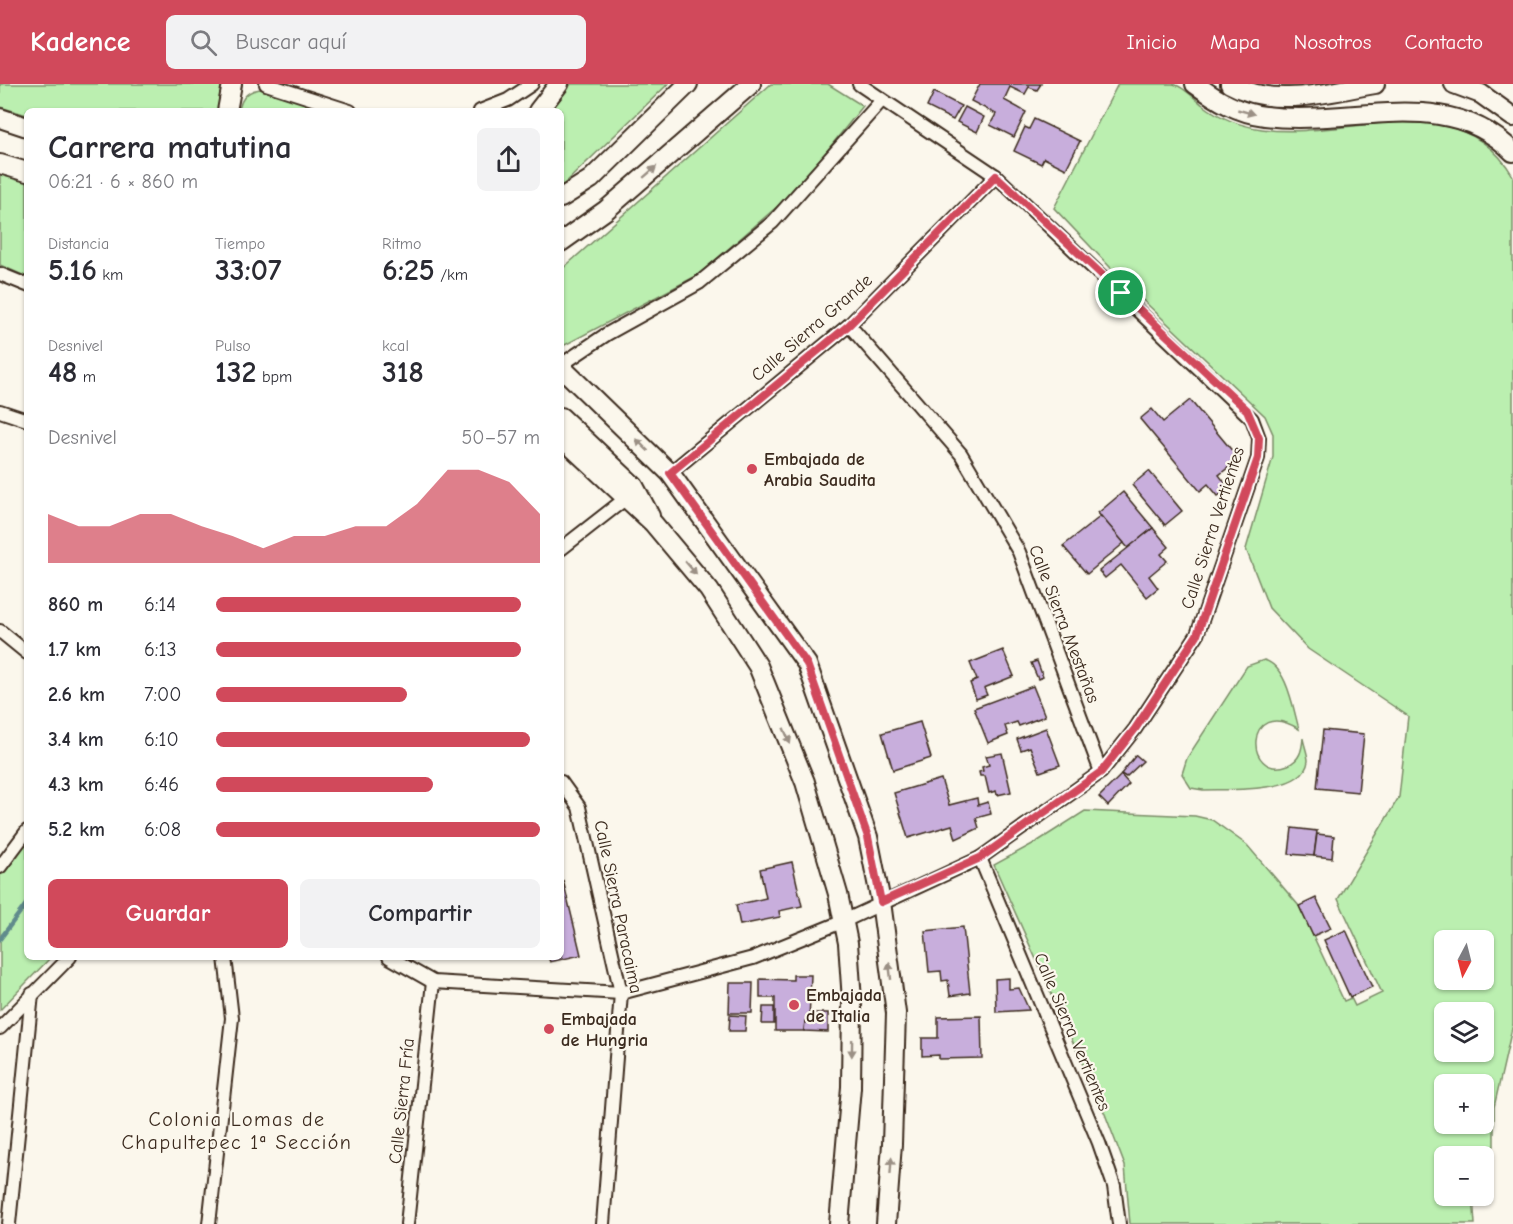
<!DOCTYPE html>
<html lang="es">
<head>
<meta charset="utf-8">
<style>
	:root { --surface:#fff; --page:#f2f2f3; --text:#2b2b33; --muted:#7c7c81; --accent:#d1495b }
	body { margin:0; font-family:"Comic Neue",sans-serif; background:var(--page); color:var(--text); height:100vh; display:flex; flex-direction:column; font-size:22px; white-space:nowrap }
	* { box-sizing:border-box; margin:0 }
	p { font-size:20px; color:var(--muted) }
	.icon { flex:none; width:33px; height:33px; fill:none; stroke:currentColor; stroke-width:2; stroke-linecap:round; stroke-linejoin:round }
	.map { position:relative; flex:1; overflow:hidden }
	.drawer { position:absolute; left:24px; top:24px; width:540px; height:852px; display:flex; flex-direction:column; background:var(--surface); border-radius:9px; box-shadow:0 2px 4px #0004 }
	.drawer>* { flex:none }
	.needle { width:39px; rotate:187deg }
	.controls { position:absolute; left:1434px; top:846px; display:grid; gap:12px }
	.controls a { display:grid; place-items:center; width:60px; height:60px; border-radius:9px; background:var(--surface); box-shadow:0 2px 4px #0004; font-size:30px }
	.pin { position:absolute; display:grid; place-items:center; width:51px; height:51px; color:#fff; margin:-26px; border:3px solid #fff; border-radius:50%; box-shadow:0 2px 6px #0007 }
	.round { display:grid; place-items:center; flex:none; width:63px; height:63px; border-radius:9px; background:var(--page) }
	.headline { display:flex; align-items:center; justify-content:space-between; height:102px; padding:0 24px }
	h1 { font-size:33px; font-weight:800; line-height:45px }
	.metrics { display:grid; grid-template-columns:repeat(3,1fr); gap:9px; height:102px; padding:6px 24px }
	.metrics div { display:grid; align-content:center }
	.metrics b { font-size:30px; font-weight:800 }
	.metrics small { font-size:16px; font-weight:400 }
	.metrics p { font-size:16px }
	.chart { height:168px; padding:12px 24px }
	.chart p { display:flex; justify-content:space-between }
	.chart svg { width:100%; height:108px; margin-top:6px; fill:var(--accent); opacity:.7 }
	.primary-button { display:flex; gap:12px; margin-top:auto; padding:12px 24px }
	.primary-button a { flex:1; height:69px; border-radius:9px; background:var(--accent); color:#fff; font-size:24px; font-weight:800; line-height:69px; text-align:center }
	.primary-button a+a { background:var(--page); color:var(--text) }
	ul { padding:0 24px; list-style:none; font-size:20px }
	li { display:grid; grid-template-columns:96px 72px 1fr; align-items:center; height:45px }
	li i { height:15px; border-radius:8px; background:var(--accent) }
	header { display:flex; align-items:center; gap:36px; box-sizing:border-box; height:84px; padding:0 30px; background:var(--accent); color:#fff }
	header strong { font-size:28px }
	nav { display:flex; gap:33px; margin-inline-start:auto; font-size:21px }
	.search { width:420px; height:54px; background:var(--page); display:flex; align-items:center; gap:15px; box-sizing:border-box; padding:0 21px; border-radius:9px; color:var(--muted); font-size:22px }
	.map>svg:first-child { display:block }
	.green { fill:#bbefb0; stroke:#7b8c67; stroke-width:1.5; fill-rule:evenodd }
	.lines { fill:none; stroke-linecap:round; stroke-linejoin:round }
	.stream { stroke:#618b8c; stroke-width:4.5 }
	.building { fill:#c8aedc; stroke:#3b2a1e; stroke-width:1.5 }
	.street-casing { stroke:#3b2a1e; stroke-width:16 }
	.secondary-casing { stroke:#3b2a1e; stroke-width:22 }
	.street { stroke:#fbf7ec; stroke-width:12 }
	.secondary { stroke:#fbf7ec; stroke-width:18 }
	.oneway { fill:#9b9085 }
	.route-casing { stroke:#fff; stroke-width:12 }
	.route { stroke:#d1495b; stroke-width:8 }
	.poi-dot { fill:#d1495b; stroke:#fbf7ec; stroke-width:2 }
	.labels { text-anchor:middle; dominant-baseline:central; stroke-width:4.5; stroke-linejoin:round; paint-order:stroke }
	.street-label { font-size:18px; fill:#3b2a1e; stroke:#fbf7ec }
	.poi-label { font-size:18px; font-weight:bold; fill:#3b2a1e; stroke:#fbf7ec; text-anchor:start }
	.neighbourhood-label { font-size:20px; letter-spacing:1.5px; fill:#3b2a1e; stroke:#fbf7ec }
</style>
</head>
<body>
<header>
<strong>Kadence</strong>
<div class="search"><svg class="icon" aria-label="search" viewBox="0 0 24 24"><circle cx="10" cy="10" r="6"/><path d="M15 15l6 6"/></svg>Buscar aquí</div>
<nav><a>Inicio</a><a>Mapa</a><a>Nosotros</a><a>Contacto</a></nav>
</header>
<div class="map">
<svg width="1513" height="1140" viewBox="0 0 1513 1140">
	<rect width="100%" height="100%" fill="#fbf7ec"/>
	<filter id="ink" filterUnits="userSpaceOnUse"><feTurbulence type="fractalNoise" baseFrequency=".0167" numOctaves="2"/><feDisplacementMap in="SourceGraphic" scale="12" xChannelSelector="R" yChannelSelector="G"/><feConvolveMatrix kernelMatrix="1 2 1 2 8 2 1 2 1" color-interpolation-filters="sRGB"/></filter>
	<g filter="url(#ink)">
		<g class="green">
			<path d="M0,0H222L218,27H27V31L0,23Z"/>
			<path d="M571,0H668L561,103V27H551Z"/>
			<path d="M771,0H828L863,22L793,109L698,191L561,263V186Z"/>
			<path d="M1118,0C1135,0 1157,0 1173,0C1183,2 1195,15 1203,21C1220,34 1241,42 1262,45C1347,57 1460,0 1513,92V940L1494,1023V1062L1484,1076V1072H1444V1112H1473L1475,1140H1130L1125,1082L1105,1030L994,781L1038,757L1085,727L1195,732L1212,736L1247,761L1299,822L1344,917L1351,914L1355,922L1382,909L1338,815L1399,713L1408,632L1308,565L1269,524L1246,465L1273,373V350L1265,332L1127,201L1054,124ZM1444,856H1484V896H1444ZM1444,928H1484V968H1444ZM1444,1000H1484V1040H1444Z"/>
			<path d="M264,5L333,27H239C241,12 249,5 264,5Z"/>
			<path d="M0,89L27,98V193L0,181Z"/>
			<path d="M1264,576C1287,582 1293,624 1299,645C1243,611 1244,698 1288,681C1300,676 1302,666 1303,654C1304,661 1308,670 1308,677C1304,710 1229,705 1203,706L1191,704L1182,690L1187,674L1247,582Z"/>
			<path d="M27,756V873H51L0,926V791Z"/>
		</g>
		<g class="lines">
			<path class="stream" d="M0,855L27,819"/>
		</g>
		<g class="building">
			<path d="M980,0H1041L1037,6L1029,3L1025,10L1010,3L1004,16L1026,28L1014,53L990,41L996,30L971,17Z"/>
			<path d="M934,8L961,22L953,36L927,23Z"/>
			<path d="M965,23L984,33L977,48L957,38Z"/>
			<path d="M1034,35L1080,57L1066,85L1044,74L1041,80L1014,67L1025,43L1029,45Z"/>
			<path d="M1190,316L1239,375L1219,391L1229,404L1218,412L1208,400L1200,407L1140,335L1152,325L1163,338Z"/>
			<path d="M1149,387L1182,427L1165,441L1132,401Z"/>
			<path d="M1123,408L1153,444L1128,464L1098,429Z"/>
			<path d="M1101,432L1124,459L1087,490L1063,462Z"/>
			<path d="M1153,444L1169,463L1161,470L1167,477L1149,492L1158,504L1147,513L1121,481L1105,494L1099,487Z"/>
			<path d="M1003,566L1014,592L984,604L987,611L976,615L970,599L977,596L970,579Z"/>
			<path d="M1037,577L1043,593L1038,595L1031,579Z"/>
			<path d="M1033,602L1045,632L1019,642L1017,638L1005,642L1008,651L988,659L974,624Z"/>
			<path d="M920,638L931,674L893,686L882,649Z"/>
			<path d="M1046,644L1060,681L1040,688L1030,663L1021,666L1017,655Z"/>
			<path d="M1323,646L1364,650L1358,708L1317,704Z"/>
			<path d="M1002,669L1011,708L997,711L996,707L989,709L985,692H980L979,688L983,687L982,683L989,681L986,672Z"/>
			<path d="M1136,671L1143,677L1126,693L1121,690Z"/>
			<path d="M1121,691L1129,700L1108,722L1099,713Z"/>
			<path d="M941,695L949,721L977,714L978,721L988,718L991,730L976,734L979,744L956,755L952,741L908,754L894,709Z"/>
			<path d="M1292,744L1317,747L1314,772L1289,770Z"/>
			<path d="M1317,750L1334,752L1332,774L1314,772Z"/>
			<path d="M792,778L802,822L779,827L780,833L740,841L736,821L766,814L760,785Z"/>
			<path d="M563,796L581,871L550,878L548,873H561Z"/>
			<path d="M1316,814L1331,844L1313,852L1299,822Z"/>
			<path d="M963,843L970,909L950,912L948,896L942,897L941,887L929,888L925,847Z"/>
			<path d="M1346,846L1372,903L1350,913L1324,856Z"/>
			<path d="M793,891H811L809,937H805L804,947H775V914H760V895L793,896Z"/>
			<path d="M1009,894V905L1019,904L1029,926L996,928L995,895Z"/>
			<path d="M730,899H753L752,929H729Z"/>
			<path d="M763,923H774V940H762Z"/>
			<path d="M809,929H828V948L804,947L805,937H821V935L809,934Z"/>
			<path d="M730,931L746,932L745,947H729Z"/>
			<path d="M981,932L982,974L939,975V971L922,972V954H938V933Z"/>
		</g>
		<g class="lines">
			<g class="street-casing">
				<g id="street">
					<path d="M266,0L350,27"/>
					<path d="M480,27L508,16L532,0"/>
					<path d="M0,190L27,201"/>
					<path d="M849,241L961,370L1019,468L1101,688"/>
					<path d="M561,281L607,250L699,199L773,138L882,16"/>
					<path d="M0,327L27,336"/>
					<path d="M670,389L849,241L996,92"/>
					<path d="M561,465L625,415"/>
					<path d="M0,547L27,569"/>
					<path d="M561,698L579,723L621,909L603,1140"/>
					<path d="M980,774L1099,1059L1114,1102L1119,1140"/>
					<path d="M0,783L27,747"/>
					<path d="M389,873L433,898L621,909L753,874L844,837L980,774L1101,688L1135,645L1197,551L1258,374L1259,354L1252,335L996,92L859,0"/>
					<path d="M0,944L70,873"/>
					<path d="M9,1140L32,910"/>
					<path d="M209,1140L232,934L225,873"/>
					<path d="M407,1140L433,898"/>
				</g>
			</g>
			<g class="secondary-casing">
				<g id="secondary">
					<path d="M1195,0C1217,16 1238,29 1265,32C1352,43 1447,0 1513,68"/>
					<path d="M1230,0C1275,25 1327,8 1375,0"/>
					<path d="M1454,0L1481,10L1513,33"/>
					<path d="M227,27L232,0"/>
					<path d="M538,27L559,0"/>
					<path d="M0,34L27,43"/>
					<path d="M0,80L27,88"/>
					<path d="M561,114L591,95L688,0"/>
					<path d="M561,158L606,126L751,0"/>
					<path d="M561,283L670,389L807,580L868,753L881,818L896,929L892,1060L886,1140"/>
					<path d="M561,333L634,402L650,432"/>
					<path d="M561,353L653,439L709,506L758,582L805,698L838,810L848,859L852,917L851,1003L839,1140"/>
				</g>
			</g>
			<use href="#street" class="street"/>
			<use href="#secondary" class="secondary"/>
		</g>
		<defs><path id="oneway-solid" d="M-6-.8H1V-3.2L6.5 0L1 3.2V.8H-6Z" transform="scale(1.5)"/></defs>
		<g class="oneway">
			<use href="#oneway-solid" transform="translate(1246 28) rotate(16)"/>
			<use href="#oneway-solid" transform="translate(650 88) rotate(-41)"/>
			<use href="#oneway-solid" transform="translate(642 361) rotate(-136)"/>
			<use href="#oneway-solid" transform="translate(691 484) rotate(50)"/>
			<use href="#oneway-solid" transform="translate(787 652) rotate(67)"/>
			<use href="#oneway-solid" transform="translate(890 887) rotate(-97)"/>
			<use href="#oneway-solid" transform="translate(852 964) rotate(91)"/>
			<use href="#oneway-solid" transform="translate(891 1082) rotate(-86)"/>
		</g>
	</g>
	<g class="lines" filter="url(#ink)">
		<g class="route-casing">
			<path id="route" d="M996,92L1247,326L1259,354L1258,374L1197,551L1135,645L1101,688L980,774L881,818L868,753L807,580L670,389L849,241Z"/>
		</g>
		<use href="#route" class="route"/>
	</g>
	<g class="poi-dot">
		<circle cx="752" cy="385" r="6"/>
		<circle cx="794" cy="921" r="6"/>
		<circle cx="549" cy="945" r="6"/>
	</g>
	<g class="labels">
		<g class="street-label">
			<text transform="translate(812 244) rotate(-41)">Calle Sierra Grande</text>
			<text transform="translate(1213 444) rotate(-72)">Calle Sierra Vertientes</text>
			<text transform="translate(1064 540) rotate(69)">Calle Sierra Mestañas</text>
			<text transform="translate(618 823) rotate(78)">Calle Sierra Paracaima</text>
			<text transform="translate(1072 948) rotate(67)">Calle Sierra Vertientes</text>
			<text transform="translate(402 1017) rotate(-84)">Calle Sierra Fría</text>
		</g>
		<g class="poi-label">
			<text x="764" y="375">Embajada de<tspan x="764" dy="21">Arabia Saudita</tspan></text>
			<text x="806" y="911">Embajada<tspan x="806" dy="21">de Italia</tspan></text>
			<text x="561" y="935">Embajada<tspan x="561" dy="21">de Hungria</tspan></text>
		</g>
		<g class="neighbourhood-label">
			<text x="237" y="1035">Colonia Lomas de<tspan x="237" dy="23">Chapultepec 1ª Sección</tspan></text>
		</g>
	</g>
</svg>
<div class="controls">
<a><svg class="needle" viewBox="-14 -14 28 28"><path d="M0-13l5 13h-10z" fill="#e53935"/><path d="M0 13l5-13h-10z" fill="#7c7c81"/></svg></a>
<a><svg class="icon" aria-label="layers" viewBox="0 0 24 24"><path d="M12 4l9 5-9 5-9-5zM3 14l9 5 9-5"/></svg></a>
<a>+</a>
<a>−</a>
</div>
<div class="pin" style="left:1121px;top:209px;background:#1e9e55"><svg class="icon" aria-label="arrive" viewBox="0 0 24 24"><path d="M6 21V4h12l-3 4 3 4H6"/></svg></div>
<section class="drawer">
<div class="headline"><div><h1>Carrera matutina</h1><p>06:21 · 6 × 860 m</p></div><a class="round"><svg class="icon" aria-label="share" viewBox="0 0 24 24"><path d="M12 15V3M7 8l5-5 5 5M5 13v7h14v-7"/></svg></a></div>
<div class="metrics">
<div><p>Distancia</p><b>5.16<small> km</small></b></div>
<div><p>Tiempo</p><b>33:07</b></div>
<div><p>Ritmo</p><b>6:25<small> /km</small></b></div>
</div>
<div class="metrics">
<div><p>Desnivel</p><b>48<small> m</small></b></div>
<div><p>Pulso</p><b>132<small> bpm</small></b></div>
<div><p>kcal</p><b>318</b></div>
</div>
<div class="chart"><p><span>Desnivel</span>50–57 m</p>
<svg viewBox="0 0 160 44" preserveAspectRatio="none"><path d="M0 44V24L10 29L20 29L30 24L40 24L50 29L60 33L70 38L80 33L90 33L100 29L110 29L120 20L130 6L140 6L150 11L160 24V44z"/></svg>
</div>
<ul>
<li><b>860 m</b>6:14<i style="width:94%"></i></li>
<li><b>1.7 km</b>6:13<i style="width:94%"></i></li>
<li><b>2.6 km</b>7:00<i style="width:59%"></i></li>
<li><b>3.4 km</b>6:10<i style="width:97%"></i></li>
<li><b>4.3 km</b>6:46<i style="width:67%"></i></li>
<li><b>5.2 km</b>6:08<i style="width:100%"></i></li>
</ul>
<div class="primary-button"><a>Guardar</a><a>Compartir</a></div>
</section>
</div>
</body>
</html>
